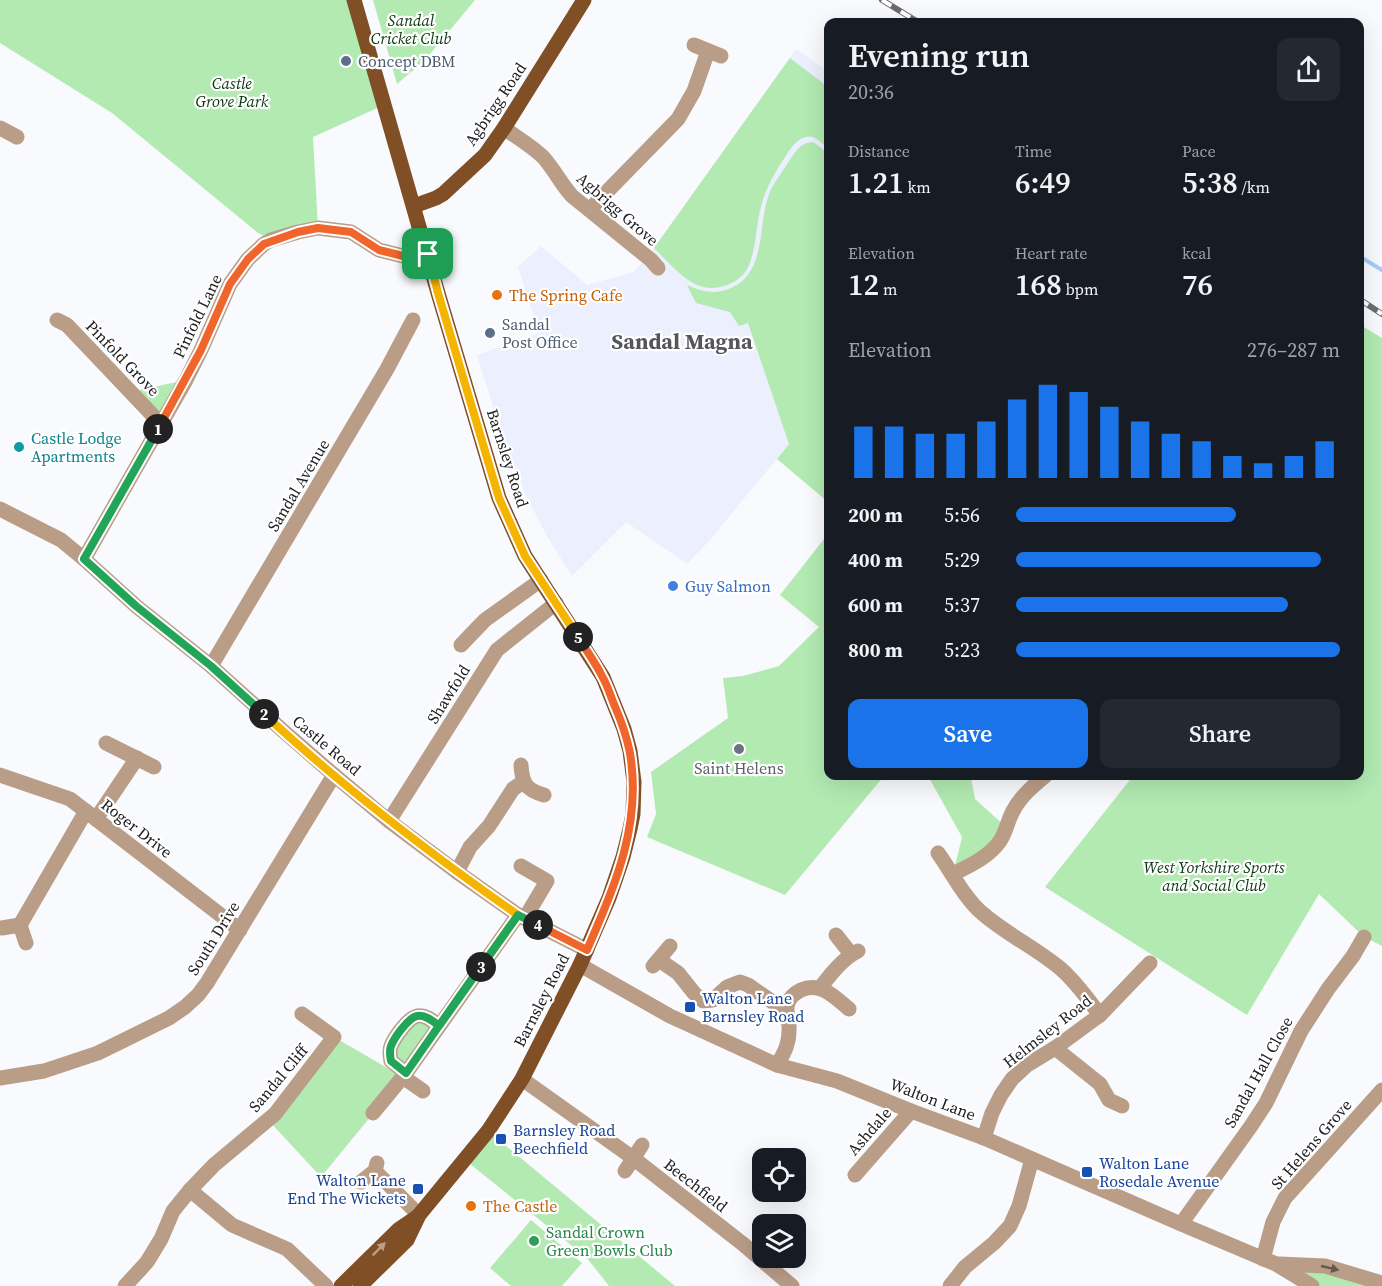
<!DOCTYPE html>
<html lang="en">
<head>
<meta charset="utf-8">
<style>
	:root { --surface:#171b24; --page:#242831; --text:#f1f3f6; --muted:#9ea1a6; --accent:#1a73e8 }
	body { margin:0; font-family:"Source Serif 4",serif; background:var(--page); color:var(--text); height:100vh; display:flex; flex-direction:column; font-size:22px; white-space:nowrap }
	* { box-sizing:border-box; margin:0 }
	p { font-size:20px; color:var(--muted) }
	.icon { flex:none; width:33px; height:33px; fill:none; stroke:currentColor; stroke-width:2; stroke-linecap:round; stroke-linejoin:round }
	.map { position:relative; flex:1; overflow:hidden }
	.side { position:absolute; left:824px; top:18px; width:540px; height:762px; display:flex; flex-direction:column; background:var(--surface); border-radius:12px; box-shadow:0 6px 24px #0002 }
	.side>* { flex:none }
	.tools { position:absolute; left:752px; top:1148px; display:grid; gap:12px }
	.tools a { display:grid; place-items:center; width:54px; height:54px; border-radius:12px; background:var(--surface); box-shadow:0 6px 24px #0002; font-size:30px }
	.pin { position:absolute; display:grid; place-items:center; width:51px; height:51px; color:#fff; margin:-26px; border-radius:12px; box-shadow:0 3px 9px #0006 }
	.km { position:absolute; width:30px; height:30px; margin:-15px; border-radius:50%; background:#222; color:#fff; font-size:16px; line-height:30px; text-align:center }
	.round { display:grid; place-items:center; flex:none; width:63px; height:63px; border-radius:12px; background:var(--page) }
	.summary { display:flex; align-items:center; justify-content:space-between; height:102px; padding:0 24px }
	h1 { font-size:33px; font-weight:600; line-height:45px }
	.figures { display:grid; grid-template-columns:repeat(3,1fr); gap:9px; height:102px; padding:6px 24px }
	.figures div { display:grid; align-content:center }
	.figures b { font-size:30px; font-weight:600 }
	.figures small { font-size:16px; font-weight:400 }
	.figures p { font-size:16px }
	.chart { height:168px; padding:12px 24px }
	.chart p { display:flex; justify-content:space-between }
	.chart svg { width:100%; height:108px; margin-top:6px; stroke:var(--accent); stroke-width:6 }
	.button { display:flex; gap:12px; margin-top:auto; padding:12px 24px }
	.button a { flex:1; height:69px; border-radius:12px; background:var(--accent); color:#fff; font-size:24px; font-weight:600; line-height:69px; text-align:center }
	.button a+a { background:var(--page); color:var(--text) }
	ul { padding:0 24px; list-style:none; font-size:20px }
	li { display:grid; grid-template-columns:96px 72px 1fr; align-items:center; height:45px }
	li i { height:15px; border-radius:8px; background:var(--accent) }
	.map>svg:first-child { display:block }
	.built { fill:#eceffd }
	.green { fill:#b2eab2 }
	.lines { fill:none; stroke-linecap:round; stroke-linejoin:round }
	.stream { stroke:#a4cbfc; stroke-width:4 }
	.minor { stroke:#b99d87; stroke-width:15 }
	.major { stroke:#804f26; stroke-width:15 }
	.rail-casing { stroke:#6c6c70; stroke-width:6 }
	.rail { stroke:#fff; stroke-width:4; stroke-dasharray:11; stroke-linecap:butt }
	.oneway { fill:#b99e88 }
	.oneway2 { fill:#655850 }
	.split-1-casing { stroke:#fff; stroke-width:12 }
	.split-2-casing { stroke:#fff; stroke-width:12 }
	.split-3-casing { stroke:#fff; stroke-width:12 }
	.split-4-casing { stroke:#fff; stroke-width:12 }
	.split-5-casing { stroke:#fff; stroke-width:12 }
	.split-6-casing { stroke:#fff; stroke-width:12 }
	.split-1 { stroke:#f0652b; stroke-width:8 }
	.split-2 { stroke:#22a559; stroke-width:8 }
	.split-3 { stroke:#f5b400; stroke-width:8 }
	.split-4 { stroke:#22a559; stroke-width:8 }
	.split-5 { stroke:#f0652b; stroke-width:8 }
	.split-6 { stroke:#f5b400; stroke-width:8 }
	.service-dot { fill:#5c6f8a; stroke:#fff; stroke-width:2 }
	.food-dot { fill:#e8710a; stroke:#fff; stroke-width:2 }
	.culture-dot { fill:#0f9aa8; stroke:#fff; stroke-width:2 }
	.shop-dot { fill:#3f7fe0; stroke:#fff; stroke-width:2 }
	.worship-dot { fill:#6b7280; stroke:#fff; stroke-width:2 }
	.transit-dot { fill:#1a4fb4; stroke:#fff; stroke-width:2 }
	.leisure-dot { fill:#2e9e5b; stroke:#fff; stroke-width:2 }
	.labels { text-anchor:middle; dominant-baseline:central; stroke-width:4.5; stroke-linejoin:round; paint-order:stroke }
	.park-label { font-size:16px; font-style:italic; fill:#09340e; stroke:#fff }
	.service-label { font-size:16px; fill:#4e5e75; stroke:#fff; text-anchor:start }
	.street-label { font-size:16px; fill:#202023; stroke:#fff }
	.food-label { font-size:16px; fill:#c56008; stroke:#fff; text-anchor:start }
	.culture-label { font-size:16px; fill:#0d838f; stroke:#fff; text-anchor:start }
	.shop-label { font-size:16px; fill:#366cbe; stroke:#fff; text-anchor:start }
	.worship-label { font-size:16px; fill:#5b616d; stroke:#fff }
	.transit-label { font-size:16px; fill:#164399; stroke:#fff; text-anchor:start }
	.leisure-label { font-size:16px; fill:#27864d; stroke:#fff; text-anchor:start }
	.district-label { font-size:22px; font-weight:bold; fill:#54565c; stroke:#fff }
</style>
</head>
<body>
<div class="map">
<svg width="1382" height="1286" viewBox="0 0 1382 1286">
	<rect width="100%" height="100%" fill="#f9fafe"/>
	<path class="built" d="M796,49L828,72V439L798,433L710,540L687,564L626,522L572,576L548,538L526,496L493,407L477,355L539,333L518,267L541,246L587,285L634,272L654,248Z"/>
	<g class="green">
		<path d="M0,0H354L384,105L313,137L318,228L271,240L258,233L112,113L0,43Z"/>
		<path d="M373,0H475L425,60L397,84Z"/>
		<path d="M790,58L828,87V148C824,145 818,139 813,137C800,134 791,148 785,157C774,174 764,191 760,211C756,228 756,248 749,265C742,284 713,294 695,284C682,278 665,259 654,248Z"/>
		<path d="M813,142L828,153V502L777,459L789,444L748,323L739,326L730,312L696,303L687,285C702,292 716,295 731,288C766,273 758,227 768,197C772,184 782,173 789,161C797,151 799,143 813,142Z"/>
		<path d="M1359,324L1382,338V946L1364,937L1319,894L1247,1015L1045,887L1133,776H1359Z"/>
		<path d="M186,380L161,424L130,392Z"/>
		<path d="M828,534V776H884L785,895L647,837L656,814L651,772L728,718L723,678L743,676L779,666L819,627L780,595Z"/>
		<path d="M928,776H968L971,778L975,799L1006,827L999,842L953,874L962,837Z"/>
		<path d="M408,1020L439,1026L406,1073L391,1061Z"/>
		<path d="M334,1037L403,1077L321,1177L269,1121Z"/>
		<path d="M488,1131L675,1286H609L587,1258L464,1159Z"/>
		<path d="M531,1220L582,1263L562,1286H511L490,1268Z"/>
		<path d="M1276,1264L1325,1266L1382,1286H1312Z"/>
	</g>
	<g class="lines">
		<path class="stream" d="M1359,256L1382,270"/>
		<g class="minor">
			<path d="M694,45L721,56"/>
			<path d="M0,128L17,137"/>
			<path d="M504,128C516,137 532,146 543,157C554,169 561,184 572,196L651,260L658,268"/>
			<path d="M590,209L678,119L694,91L708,51"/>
			<path d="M57,320L67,325L161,424"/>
			<path d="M0,509L61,540L84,559L136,606L211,666L281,729L334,775L389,821L457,872L518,915L587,950"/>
			<path d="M84,559L186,380L201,350L230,284L248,259L264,244L271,240L298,232L318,228L351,232L379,250L407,257L428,254"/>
			<path d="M461,645L485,620L541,580"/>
			<path d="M211,666L387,369L413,320"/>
			<path d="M106,743L154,767"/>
			<path d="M521,765C522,783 526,790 544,795"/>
			<path d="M0,775L70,799L240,930"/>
			<path d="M96,819L137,758"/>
			<path d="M389,821L497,650L556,603"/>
			<path d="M938,853C951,871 965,899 982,913C1006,934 1036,948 1061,969C1076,982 1088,999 1100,1015"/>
			<path d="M521,866L547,881L525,918"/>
			<path d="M457,872L470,847L489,826L513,789L523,782"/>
			<path d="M953,874C969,866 989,857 1000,841C1006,832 1008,820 1013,811C1021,796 1033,786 1045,776"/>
			<path d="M20,925L86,811"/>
			<path d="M2,928L20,925L26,943"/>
			<path d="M836,935L851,954"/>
			<path d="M659,960L678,973L694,993L703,1001L713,1000L727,987L740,982L748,985L787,1012"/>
			<path d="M580,965L670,1016L777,1065L837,1081L911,1111L984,1138L1181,1224L1276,1264L1312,1286"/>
			<path d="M653,966L670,946"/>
			<path d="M820,988C830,975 843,958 858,951"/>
			<path d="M1055,1048L1100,1084L1109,1100L1122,1106"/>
			<path d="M777,1065C785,1052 790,1042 789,1026C788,1018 785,1011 788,1003C790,997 795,993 801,990C820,981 835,997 849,1009"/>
			<path d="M406,1073L391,1061C390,1056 389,1051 391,1046C394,1038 408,1018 417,1016C425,1014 433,1021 439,1026"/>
			<path d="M403,1077L423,1091"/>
			<path d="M0,1078L44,1071L98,1053L169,1018L185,1007L198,995L207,983L334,775"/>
			<path d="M522,1079L633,1158L743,1244L792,1286"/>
			<path d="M373,1113L406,1073L518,915"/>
			<path d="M984,1138L992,1113L1001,1095L1012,1079L1027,1065L1055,1048L1100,1015L1150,963"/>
			<path d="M375,1171L419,1215"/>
			<path d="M625,1171L642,1145"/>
			<path d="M855,1175L911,1111"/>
			<path d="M361,1182L375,1171L377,1163"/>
			<path d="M190,1190L232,1225L287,1249L326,1286"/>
			<path d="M1181,1224L1251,1126L1266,1103L1301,1031L1328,989L1353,956L1364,937"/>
			<path d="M1263,1259L1273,1222L1285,1198L1382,1090"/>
			<path d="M1279,1264L1325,1266L1382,1283"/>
			<path d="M125,1286L147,1262L161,1239L173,1211L190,1190L214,1165L275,1114L334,1037L302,1014"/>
			<path d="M950,1286L965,1267L994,1243L1010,1226L1019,1206L1032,1159"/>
		</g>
		<g class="major">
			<path d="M354,0L438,293L499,498L525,556L603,677L624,729L630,751L634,782L633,814L630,829L623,857L609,898L580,965L522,1079L488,1131L419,1215L407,1240L360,1286"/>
			<path d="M414,206L436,198L443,194L485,155L504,128L584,0"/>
			<path d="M341,1286L398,1230L417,1217"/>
		</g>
		<g class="rail-casing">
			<g id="rail">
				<path d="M882,0L918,22"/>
				<path d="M1359,299L1382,314"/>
			</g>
		</g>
		<use href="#rail" class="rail"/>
	</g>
	<defs><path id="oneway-solid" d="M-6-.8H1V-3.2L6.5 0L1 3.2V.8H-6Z" transform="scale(1.5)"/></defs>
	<use class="oneway" href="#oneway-solid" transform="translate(379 1249) rotate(-45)"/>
	<use class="oneway2" href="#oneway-solid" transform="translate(1330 1268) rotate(13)"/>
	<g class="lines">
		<g class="split-1-casing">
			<path id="split-1" d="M158,429L201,350L230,284L248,259L264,244L298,232L318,228L351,232L379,250L407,257L428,254"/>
		</g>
		<g class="split-2-casing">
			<path id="split-2" d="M158,429L84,559L136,606L211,666L264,714"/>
		</g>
		<g class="split-3-casing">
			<path id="split-3" d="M264,714C344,788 429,853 518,915L481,967"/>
		</g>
		<g class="split-4-casing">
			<path id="split-4" d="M481,967L478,970L406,1073L391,1061C390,1056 389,1051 391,1046C394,1038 408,1018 417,1016C425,1014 433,1021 439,1026L518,915L538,925"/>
		</g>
		<g class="split-5-casing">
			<path id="split-5" d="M538,925L587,950C615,885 642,825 630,753C627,738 622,723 616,709C611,698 608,686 602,676C595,662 586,650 578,637"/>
		</g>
		<g class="split-6-casing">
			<path id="split-6" d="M428,254L438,293L499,498L525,556L578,637"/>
		</g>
		<use href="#split-1" class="split-1"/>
		<use href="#split-2" class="split-2"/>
		<use href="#split-3" class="split-3"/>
		<use href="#split-4" class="split-4"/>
		<use href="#split-5" class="split-5"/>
		<use href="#split-6" class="split-6"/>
	</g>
	<g class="service-dot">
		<circle cx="346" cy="61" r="6"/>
		<circle cx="490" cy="333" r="6"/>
	</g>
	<g class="food-dot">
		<circle cx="497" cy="295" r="6"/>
		<circle cx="471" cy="1206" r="6"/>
	</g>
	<circle class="culture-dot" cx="19" cy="447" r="6"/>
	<circle class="shop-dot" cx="673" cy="586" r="6"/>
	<circle class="worship-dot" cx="739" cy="749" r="6"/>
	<g class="transit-dot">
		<rect x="684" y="1001" width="12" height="12" rx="3"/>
		<rect x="495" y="1133" width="12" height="12" rx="3"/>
		<rect x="1081" y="1166" width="12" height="12" rx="3"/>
		<rect x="412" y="1183" width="12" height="12" rx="3"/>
	</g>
	<circle class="leisure-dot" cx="534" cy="1241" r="6"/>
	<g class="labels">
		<g class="park-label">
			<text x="411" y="20">Sandal<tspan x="411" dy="18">Cricket Club</tspan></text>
			<text x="232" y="83">Castle<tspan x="232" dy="18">Grove Park</tspan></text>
			<text x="1214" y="867">West Yorkshire Sports<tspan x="1214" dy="18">and Social Club</tspan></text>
		</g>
		<g class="service-label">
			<text x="358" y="61">Concept DBM</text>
			<text x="502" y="324">Sandal<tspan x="502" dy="18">Post Office</tspan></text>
		</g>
		<g class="street-label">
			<text transform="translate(495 104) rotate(-56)">Agbrigg Road</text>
			<text transform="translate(618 209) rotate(41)">Agbrigg Grove</text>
			<text transform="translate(197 316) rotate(-64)">Pinfold Lane</text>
			<text transform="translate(123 358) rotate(46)">Pinfold Grove</text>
			<text transform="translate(508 458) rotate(72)">Barnsley Road</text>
			<text transform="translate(298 485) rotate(-59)">Sandal Avenue</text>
			<text transform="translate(448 694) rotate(-58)">Shawfold</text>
			<text transform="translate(327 745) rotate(40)">Castle Road</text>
			<text transform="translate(137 828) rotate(38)">Roger Drive</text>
			<text transform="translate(213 938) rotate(-58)">South Drive</text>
			<text transform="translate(541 1000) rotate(-63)">Barnsley Road</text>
			<text transform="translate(1047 1031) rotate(-38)">Helmsley Road</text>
			<text transform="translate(1258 1072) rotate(-61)">Sandal Hall Close</text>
			<text transform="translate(278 1078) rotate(-50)">Sandal Cliff</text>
			<text transform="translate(933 1099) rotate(21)">Walton Lane</text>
			<text transform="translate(869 1131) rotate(-49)">Ashdale</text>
			<text transform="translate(1311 1144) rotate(-49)">St Helens Grove</text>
			<text transform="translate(696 1185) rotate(38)">Beechfield</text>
		</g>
		<g class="food-label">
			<text x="509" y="295">The Spring Cafe</text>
			<text x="483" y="1206">The Castle</text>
		</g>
		<g class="culture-label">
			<text x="31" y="438">Castle Lodge<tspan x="31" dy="18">Apartments</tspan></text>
		</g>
		<g class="shop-label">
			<text x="685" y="586">Guy Salmon</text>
		</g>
		<g class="worship-label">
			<text x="739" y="768">Saint Helens</text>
		</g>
		<g class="transit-label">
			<text x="702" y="998">Walton Lane<tspan x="702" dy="18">Barnsley Road</tspan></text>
			<text x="513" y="1130">Barnsley Road<tspan x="513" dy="18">Beechfield</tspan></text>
			<text x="1099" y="1163">Walton Lane<tspan x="1099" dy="18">Rosedale Avenue</tspan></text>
			<text x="406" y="1180" text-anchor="end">Walton Lane<tspan x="406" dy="18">End The Wickets</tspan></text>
		</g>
		<g class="leisure-label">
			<text x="546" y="1232">Sandal Crown<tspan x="546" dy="18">Green Bowls Club</tspan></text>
		</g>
		<g class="district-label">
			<text x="682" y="341">Sandal Magna</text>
		</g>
	</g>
</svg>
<div class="tools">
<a><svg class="icon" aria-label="locate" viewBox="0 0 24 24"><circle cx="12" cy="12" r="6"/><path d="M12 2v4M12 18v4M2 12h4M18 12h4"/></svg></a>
<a><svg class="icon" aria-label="layers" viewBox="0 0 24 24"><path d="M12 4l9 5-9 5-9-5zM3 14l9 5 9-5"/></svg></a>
</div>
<div class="pin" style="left:428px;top:254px;background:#1e9e55"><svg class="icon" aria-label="arrive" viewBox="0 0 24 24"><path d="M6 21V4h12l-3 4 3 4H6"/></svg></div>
<b class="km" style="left:158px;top:429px">1</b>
<b class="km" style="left:264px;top:714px">2</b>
<b class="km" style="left:481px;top:967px">3</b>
<b class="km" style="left:538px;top:925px">4</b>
<b class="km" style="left:578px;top:637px">5</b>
<section class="side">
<div class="summary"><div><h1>Evening run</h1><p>20:36</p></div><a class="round"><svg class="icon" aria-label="share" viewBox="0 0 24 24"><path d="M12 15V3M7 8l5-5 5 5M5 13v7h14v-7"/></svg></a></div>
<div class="figures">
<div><p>Distance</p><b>1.21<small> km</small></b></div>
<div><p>Time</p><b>6:49</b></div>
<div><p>Pace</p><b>5:38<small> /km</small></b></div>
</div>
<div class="figures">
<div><p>Elevation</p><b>12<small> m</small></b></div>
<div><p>Heart rate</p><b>168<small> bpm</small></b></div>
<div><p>kcal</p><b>76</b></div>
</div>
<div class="chart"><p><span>Elevation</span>276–287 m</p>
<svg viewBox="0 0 160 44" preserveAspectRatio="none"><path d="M5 44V23M15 44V23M25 44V26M35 44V26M45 44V21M55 44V12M65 44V6M75 44V9M85 44V15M95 44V21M105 44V26M115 44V29M125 44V35M135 44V38M145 44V35M155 44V29"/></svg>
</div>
<ul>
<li><b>200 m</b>5:56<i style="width:68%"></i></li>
<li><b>400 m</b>5:29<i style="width:94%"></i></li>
<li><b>600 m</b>5:37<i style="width:84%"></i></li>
<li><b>800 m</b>5:23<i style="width:100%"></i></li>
</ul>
<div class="button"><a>Save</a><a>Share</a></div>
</section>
</div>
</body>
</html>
